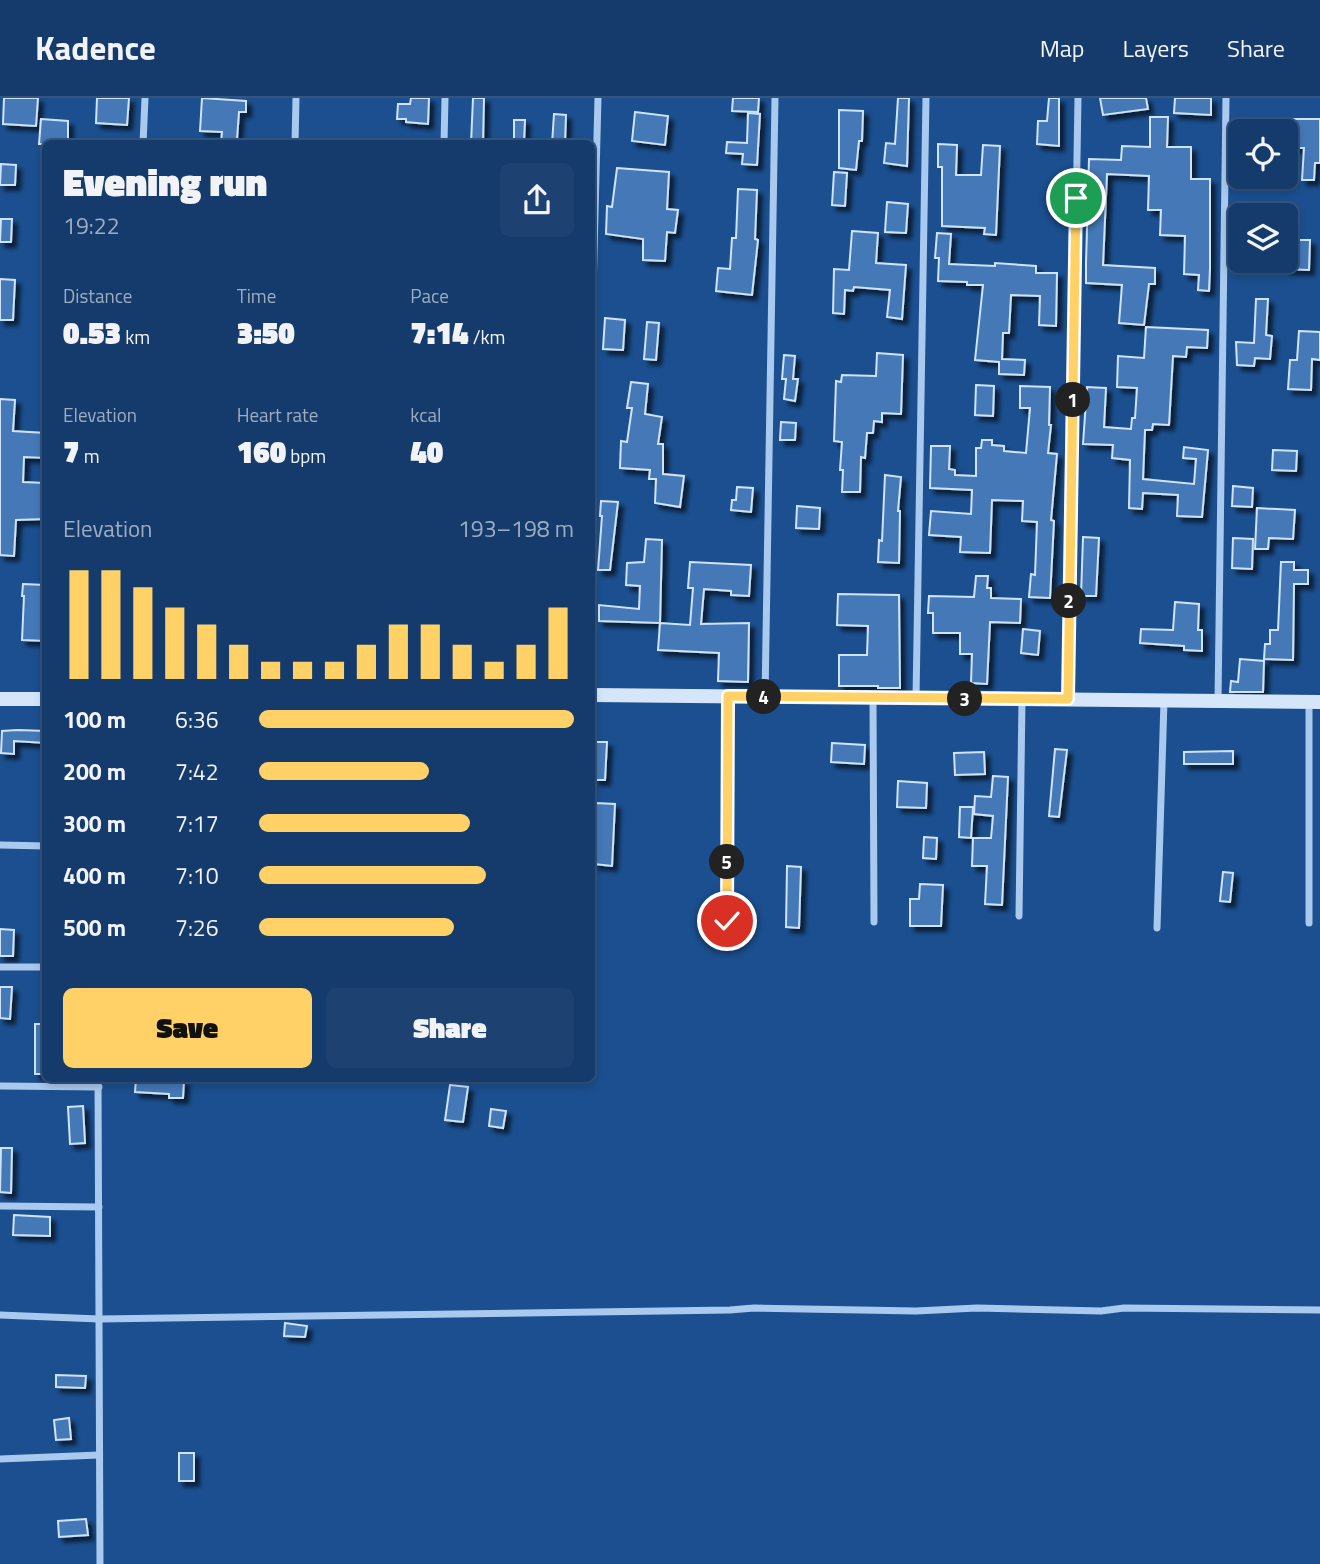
<!DOCTYPE html>
<html lang="en">
<head>
<meta charset="utf-8">
<style>
	:root { --surface:#143b6b; --page:#1d4271; --text:#f1f3f6; --muted:#9dadc1; --line:#33557e; --accent:#ffd166 }
	body { margin:0; font-family:"Titillium Web",sans-serif; background:var(--page); color:var(--text); height:100vh; display:flex; flex-direction:column; font-size:26px; white-space:nowrap }
	* { box-sizing:border-box; margin:0 }
	p { font-size:23px; color:var(--muted) }
	.icon { flex:none; width:38px; height:38px; fill:none; stroke:currentColor; stroke-width:2; stroke-linecap:round; stroke-linejoin:round }
	.map { position:relative; flex:1; overflow:hidden }
	.sheet { position:absolute; left:42px; top:42px; width:553px; height:942px; display:flex; flex-direction:column; background:var(--surface); border-radius:10px; box-shadow:0 4px 10px #0003,0 0 0 2px var(--line) }
	.sheet>* { flex:none }
	.tools { position:absolute; left:1228px; top:21px; display:grid; gap:14px }
	.tools a { display:grid; place-items:center; width:70px; height:70px; border-radius:10px; background:var(--surface); box-shadow:0 4px 10px #0003,0 0 0 2px var(--line); font-size:35px }
	.pin { position:absolute; display:grid; place-items:center; width:60px; height:60px; color:#fff; margin:-30px; border:4px solid #fff; border-radius:50%; box-shadow:0 2px 7px #0007 }
	.km { position:absolute; width:35px; height:35px; margin:-18px; border-radius:50%; background:#222; color:#fff; font-size:19px; line-height:35px; text-align:center }
	.round { display:grid; place-items:center; flex:none; width:74px; height:74px; border-radius:10px; background:var(--page) }
	.head { display:flex; align-items:center; justify-content:space-between; height:119px; padding:0 21px }
	h1 { font-size:38px; font-weight:800; line-height:52px }
	.stats { display:grid; grid-template-columns:repeat(3,1fr); gap:10px; height:119px; padding:7px 21px }
	.stats div { display:grid; align-content:center }
	.stats b { font-size:30px; font-weight:800 }
	.stats small { font-size:19px; font-weight:400 }
	.stats p { font-size:19px }
	.chart { height:196px; padding:14px 21px }
	.chart p { display:flex; justify-content:space-between }
	.chart svg { width:100%; height:126px; margin-top:7px; stroke:var(--accent); stroke-width:6 }
	.button { display:flex; gap:14px; margin-top:auto; padding:14px 21px }
	.button a { flex:1; height:80px; border-radius:10px; background:var(--accent); color:#111; font-size:28px; font-weight:800; line-height:80px; text-align:center }
	.button a+a { background:var(--page); color:var(--text) }
	ul { padding:0 21px; list-style:none; font-size:23px }
	li { display:grid; grid-template-columns:112px 84px 1fr; align-items:center; height:52px }
	li i { height:18px; border-radius:9px; background:var(--accent) }
	header { display:flex; align-items:center; gap:42px; box-sizing:border-box; height:98px; padding:0 35px; background:var(--surface); border-bottom:2px solid var(--line) }
	header strong { font-size:33px }
	nav { display:flex; gap:38px; margin-inline-start:auto; font-size:24px }
	.map>svg:first-child { display:block }
	.building { fill:#4478b7; stroke:#cfe3fa; stroke-width:2; filter:url(#shadow) }
	.lines { fill:none; stroke-linecap:round; stroke-linejoin:round }
	.street { stroke:#a9c9ee; stroke-width:7 }
	.secondary { stroke:#d6e6fa; stroke-width:14 }
	.route-casing { stroke:#fff; stroke-width:14 }
	.route { stroke:#ffd166; stroke-width:9 }
</style>
</head>
<body>
<header>
<strong>Kadence</strong>
<nav><a>Map</a><a>Layers</a><a>Share</a></nav>
</header>
<div class="map">
<svg width="1320" height="1466" viewBox="0 0 1320 1466">
	<defs>
		<filter id="shadow"><feDropShadow dx="5" dy="5" stdDeviation="2" flood-color="#0009"/></filter>
	</defs>
	<rect width="100%" height="100%" fill="#1b4f8f"/>
	<g class="building">
		<path d="M4,0H38L36,28L3,26Z"/>
		<path d="M97,0H129L127,27L96,25Z"/>
		<path d="M202,0L246,3V14H239L237,41H232V46H221L222,34L200,33Z"/>
		<path d="M411,0H429L428,26L406,24V21H397L398,6H410Z"/>
		<path d="M473,0H484L483,46H471Z"/>
		<path d="M733,0H759L758,14L732,13Z"/>
		<path d="M898,0H909L907,68L884,65L886,45L895,46Z"/>
		<path d="M1049,0H1059V48L1037,46L1038,23H1047Z"/>
		<path d="M1100,0H1146L1148,11L1103,17Z"/>
		<path d="M1175,0H1211V17L1174,15Z"/>
		<path d="M839,12L863,13L862,43H859L856,72L839,70Z"/>
		<path d="M635,14L668,18L665,47L632,43Z"/>
		<path d="M748,15L760,16L757,67L742,66L743,56L726,55L727,44L747,45Z"/>
		<path d="M554,16L566,17L565,46H552Z"/>
		<path d="M1150,19H1168L1167,49H1191V81H1210V170L1209,193L1198,192L1199,177L1184,176L1185,138L1160,137L1161,112H1148L1149,78L1107,76L1103,167L1155,170V186H1149L1144,227L1119,225L1122,187L1086,185V165L1089,61L1121,62L1122,48L1150,49Z"/>
		<path d="M41,21L68,23V46H39Z"/>
		<path d="M1274,21H1320V65H1315L1314,82H1302L1304,50H1286V33H1274Z"/>
		<path d="M514,22H525L524,45H514Z"/>
		<path d="M938,46L957,47L956,77H981L983,47L1000,48L996,137L984,136L985,130L942,128V69H938Z"/>
		<path d="M1,66L16,67L15,87H0Z"/>
		<path d="M617,70L669,74L667,111L678,112L675,135L667,134L665,163L643,162V141L606,136L607,108L612,109Z"/>
		<path d="M834,74L847,75L845,108L832,107Z"/>
		<path d="M738,91L757,92L755,141L758,142L752,197L716,193L718,170L730,171L732,140H736Z"/>
		<path d="M887,104L908,106L906,135L885,134Z"/>
		<path d="M1,121H12L11,144H0Z"/>
		<path d="M852,133L878,135L876,165L906,167L902,221L887,219L890,192L854,189L853,193L845,192L844,216L833,215L834,171L849,172Z"/>
		<path d="M937,135L951,136L949,166L995,168V165L1036,168V175H1057L1056,228L1039,227L1040,198L1011,197L1009,235H1003L1002,261L1025,262L1024,277L999,276V264L975,262L983,187H967V184L938,183L939,160H935Z"/>
		<path d="M1286,142H1310L1309,172L1286,171Z"/>
		<path d="M0,181L15,182L13,222H0Z"/>
		<path d="M1256,201H1268L1266,237L1272,238L1270,261L1255,260L1254,268L1237,267L1236,244L1254,245Z"/>
		<path d="M605,220L625,222L623,252L603,251Z"/>
		<path d="M647,224L659,225L656,262L644,261Z"/>
		<path d="M1146,229L1208,232L1207,250L1187,249L1186,259L1173,258L1169,327L1153,326L1152,332H1145L1143,381L1194,386L1196,361L1183,360L1184,349L1208,352L1202,419L1177,418L1178,397L1143,395L1142,411L1129,410L1130,362L1112,360L1113,347L1083,346L1087,289L1106,290L1104,329L1131,331L1132,320H1135L1137,290L1117,289L1118,258L1144,260Z"/>
		<path d="M1299,233L1320,234V262L1312,261L1311,292L1288,291L1290,262H1297Z"/>
		<path d="M877,255L903,257L901,316L882,315V324L874,323L873,335H867L865,360L861,359L860,394H842L843,372H840L842,344L834,343L836,283L841,284L842,277L876,278Z"/>
		<path d="M784,257L795,258L793,281H798L795,303L784,301L786,281H782Z"/>
		<path d="M631,284L648,286L645,316L662,319L658,346H663V376L684,378L680,409L655,405L656,381H649L650,372L620,370L621,343L627,344L632,310H627Z"/>
		<path d="M976,287L994,288L993,318L975,317Z"/>
		<path d="M1020,288L1050,289L1049,327H1051L1048,355L1057,356L1051,422L1054,423L1050,500L1029,499L1031,476L1035,477L1037,424L1022,423L1023,403L992,402L990,455L960,454L961,439L929,437L931,413L971,416L972,392L930,390L931,348H950L949,371L955,372V377L976,378V350H981L982,342H992V347L1004,348V353L1026,355L1030,310H1020Z"/>
		<path d="M0,301L15,302L13,333L46,335V360L24,359L23,384L46,385V421L16,422L14,458L0,457Z"/>
		<path d="M781,324L796,325L795,342H780Z"/>
		<path d="M1273,352L1297,353L1296,373L1272,372Z"/>
		<path d="M885,377L901,379L898,413H900L899,465L878,464L879,442L882,443Z"/>
		<path d="M1233,388L1253,390L1252,409L1232,408Z"/>
		<path d="M737,389L753,390L751,414L731,412L732,402H736Z"/>
		<path d="M601,403L618,404L610,472H598L602,418H600Z"/>
		<path d="M797,408L820,410L819,431L796,430Z"/>
		<path d="M1257,410L1295,412L1293,441L1269,440L1268,451H1255Z"/>
		<path d="M1083,439L1099,440L1096,498H1081Z"/>
		<path d="M1233,440L1253,441L1252,471L1232,470Z"/>
		<path d="M646,441L662,442L660,525L599,523V507L639,511L640,488L626,487L627,465L644,464Z"/>
		<path d="M690,464L751,467L749,498L731,497V493L704,491L701,526L749,525L748,584L718,583L719,555L658,552L660,525L690,527L693,490H688Z"/>
		<path d="M1281,464H1294V472H1308V486H1294L1293,562L1264,561L1265,546H1270V532H1278Z"/>
		<path d="M976,478H988L987,490H991V500L1021,501L1020,525L990,524L987,586L971,585L972,556H960V535H933V515H928L929,498L974,499Z"/>
		<path d="M23,486L46,487V543L22,542L24,498H22Z"/>
		<path d="M838,496L899,497L900,590H878V588H839V557H867L868,528L837,527Z"/>
		<path d="M1175,504L1199,506L1198,532H1202V553L1184,552V548L1140,545L1141,531L1173,532Z"/>
		<path d="M1023,531L1040,533L1038,557L1021,555Z"/>
		<path d="M1240,561L1264,563L1263,594H1230L1231,583L1238,584Z"/>
		<path d="M18,632L46,633V645L14,643V656L1,655L2,633Z"/>
		<path d="M596,644H607L605,682H594Z"/>
		<path d="M832,645L865,647L864,666L831,664Z"/>
		<path d="M1055,651L1067,652L1059,719L1049,718Z"/>
		<path d="M1233,653V666H1184V654Z"/>
		<path d="M984,654L985,676L955,677L954,655Z"/>
		<path d="M993,678L1008,679L1002,807L985,806L987,768H972L973,740H991L993,718L974,716L975,698L991,699Z"/>
		<path d="M898,683L927,685L926,710L897,709Z"/>
		<path d="M596,705L615,706L612,768L594,766Z"/>
		<path d="M960,709H973L971,740L959,739Z"/>
		<path d="M924,739L937,740L936,761L923,760Z"/>
		<path d="M787,768L801,769L799,830L786,829Z"/>
		<path d="M1223,774L1233,775L1230,804L1220,803Z"/>
		<path d="M920,786L943,787L941,828H910V801H919Z"/>
		<path d="M0,831L14,832L13,858H0Z"/>
		<path d="M0,889H12L10,921L0,920Z"/>
		<rect x="35" y="926" width="11" height="50"/>
		<path d="M136,981L184,983L183,1000H169V996L135,994Z"/>
		<path d="M450,987L468,989L463,1024L445,1022Z"/>
		<path d="M83,1008L85,1045L70,1046L68,1009Z"/>
		<path d="M491,1011L506,1013L503,1030L489,1028Z"/>
		<path d="M1,1050H12L11,1095L0,1094Z"/>
		<path d="M14,1117L50,1119V1138L13,1137Z"/>
		<path d="M285,1225L307,1228L305,1239L284,1238Z"/>
		<path d="M56,1277L86,1278L85,1290L56,1289Z"/>
		<path d="M69,1320L71,1341L56,1342L54,1322Z"/>
		<rect x="179" y="1355" width="15" height="28"/>
		<path d="M86,1421L88,1437L59,1439L58,1423Z"/>
	</g>
	<g class="lines">
		<g class="street">
			<path d="M143,46L145,0"/>
			<path d="M295,46L296,0"/>
			<path d="M444,46L445,0"/>
			<path d="M592,233L598,0"/>
			<path d="M765,599L775,0"/>
			<path d="M873,600L874,824"/>
			<path d="M916,600L926,0"/>
			<path d="M1068,601L1078,0"/>
			<path d="M1218,603L1226,0"/>
			<path d="M1309,604V825"/>
			<path d="M0,747L46,748"/>
			<path d="M1019,818L1022,602"/>
			<path d="M727,823L728,598"/>
			<path d="M1157,830L1164,603"/>
			<path d="M0,869H46"/>
			<path d="M98,980L100,1466"/>
			<path d="M0,988L99,989"/>
			<path d="M0,1108L99,1109"/>
			<path d="M0,1217L99,1221L730,1212L754,1210L916,1213L977,1210L1101,1213L1124,1210L1320,1212"/>
			<path d="M0,1361L99,1357"/>
		</g>
		<g class="secondary">
			<path d="M592,597L1320,604"/>
			<path d="M0,601H46"/>
		</g>
	</g>
	<g class="lines">
		<g class="route-casing">
			<path id="route" d="M727,823L728,598L1068,601L1076,100"/>
		</g>
		<use href="#route" class="route"/>
	</g>
</svg>
<div class="tools">
<a><svg class="icon" aria-label="locate" viewBox="0 0 24 24"><circle cx="12" cy="12" r="6"/><path d="M12 2v4M12 18v4M2 12h4M18 12h4"/></svg></a>
<a><svg class="icon" aria-label="layers" viewBox="0 0 24 24"><path d="M12 4l9 5-9 5-9-5zM3 14l9 5 9-5"/></svg></a>
</div>
<div class="pin" style="left:1076px;top:100px;background:#1e9e55"><svg class="icon" aria-label="arrive" viewBox="0 0 24 24"><path d="M6 21V4h12l-3 4 3 4H6"/></svg></div>
<div class="pin" style="left:727px;top:823px;background:#d93025"><svg class="icon" aria-label="check" viewBox="0 0 24 24"><path d="M5 12l5 5 9-10"/></svg></div>
<b class="km" style="left:1073px;top:302px">1</b>
<b class="km" style="left:1069px;top:503px">2</b>
<b class="km" style="left:965px;top:601px">3</b>
<b class="km" style="left:764px;top:599px">4</b>
<b class="km" style="left:727px;top:764px">5</b>
<section class="sheet">
<div class="head"><div><h1>Evening run</h1><p>19:22</p></div><a class="round"><svg class="icon" aria-label="share" viewBox="0 0 24 24"><path d="M12 15V3M7 8l5-5 5 5M5 13v7h14v-7"/></svg></a></div>
<div class="stats">
<div><p>Distance</p><b>0.53<small> km</small></b></div>
<div><p>Time</p><b>3:50</b></div>
<div><p>Pace</p><b>7:14<small> /km</small></b></div>
</div>
<div class="stats">
<div><p>Elevation</p><b>7<small> m</small></b></div>
<div><p>Heart rate</p><b>160<small> bpm</small></b></div>
<div><p>kcal</p><b>40</b></div>
</div>
<div class="chart"><p><span>Elevation</span>193–198 m</p>
<svg viewBox="0 0 160 44" preserveAspectRatio="none"><path d="M5 44V6M15 44V6M25 44V12M35 44V19M45 44V25M55 44V32M65 44V38M75 44V38M85 44V38M95 44V32M105 44V25M115 44V25M125 44V32M135 44V38M145 44V32M155 44V19"/></svg>
</div>
<ul>
<li><b>100 m</b>6:36<i style="width:100%"></i></li>
<li><b>200 m</b>7:42<i style="width:54%"></i></li>
<li><b>300 m</b>7:17<i style="width:67%"></i></li>
<li><b>400 m</b>7:10<i style="width:72%"></i></li>
<li><b>500 m</b>7:26<i style="width:62%"></i></li>
</ul>
<div class="button"><a>Save</a><a>Share</a></div>
</section>
</div>
</body>
</html>
